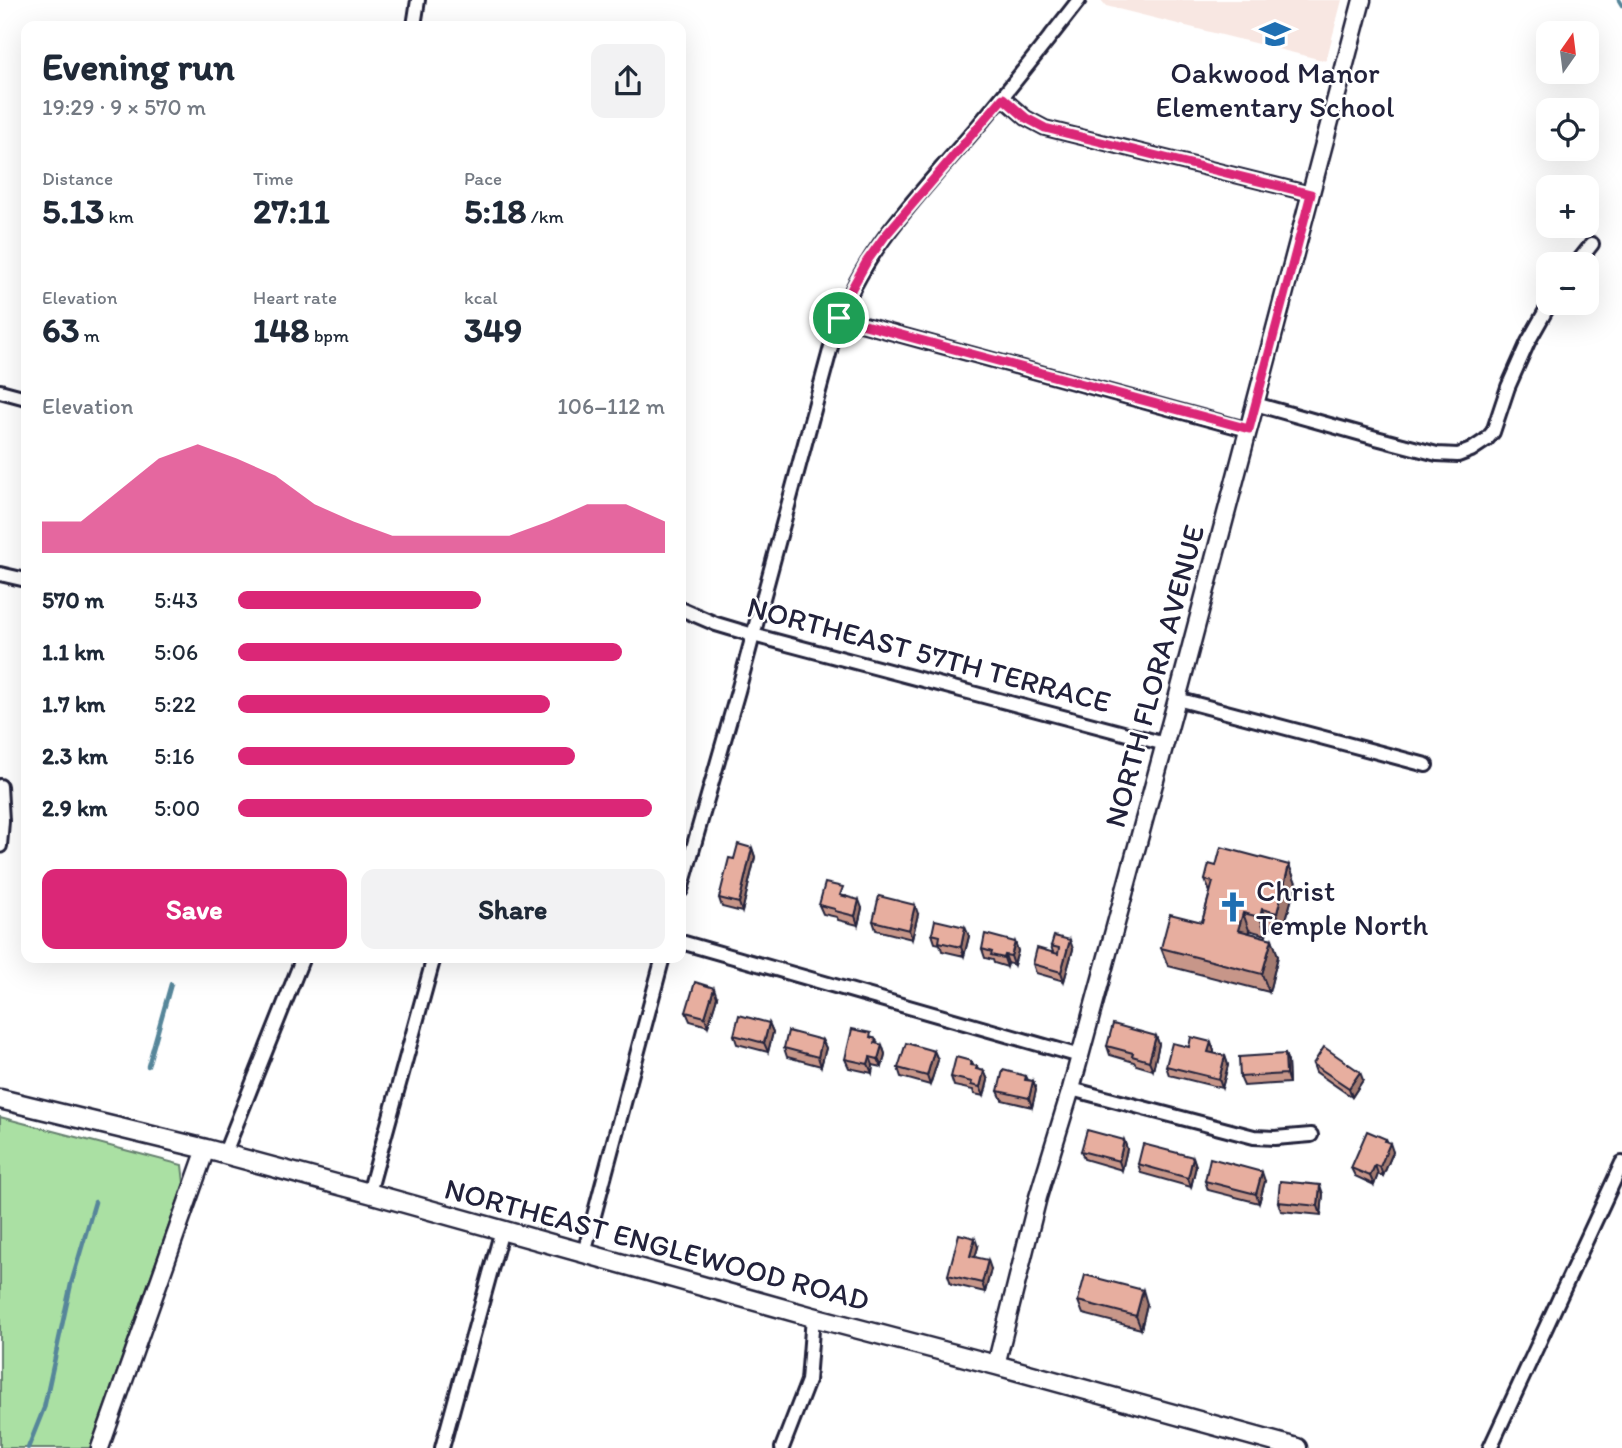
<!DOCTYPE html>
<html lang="en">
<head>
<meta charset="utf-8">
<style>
	:root { --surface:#fff; --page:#f2f2f3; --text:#1f2937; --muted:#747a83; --accent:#db2777 }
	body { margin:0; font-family:Itim,sans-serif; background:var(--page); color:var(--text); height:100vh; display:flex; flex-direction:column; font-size:26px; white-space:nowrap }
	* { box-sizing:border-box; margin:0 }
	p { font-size:23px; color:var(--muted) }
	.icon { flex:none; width:38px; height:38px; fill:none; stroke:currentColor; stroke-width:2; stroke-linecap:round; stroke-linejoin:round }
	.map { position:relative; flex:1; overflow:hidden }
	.details { position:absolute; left:21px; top:21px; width:665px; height:942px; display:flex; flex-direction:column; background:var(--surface); border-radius:14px; box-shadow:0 7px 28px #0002 }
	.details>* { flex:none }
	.needle { width:46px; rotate:14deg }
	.buttons { position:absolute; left:1536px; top:21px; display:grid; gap:14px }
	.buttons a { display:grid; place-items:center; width:63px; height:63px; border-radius:14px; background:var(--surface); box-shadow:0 7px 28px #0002; font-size:35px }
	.pin { position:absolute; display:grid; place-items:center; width:60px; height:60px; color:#fff; margin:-30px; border:4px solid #fff; border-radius:50%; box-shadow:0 2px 7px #0007 }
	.round { display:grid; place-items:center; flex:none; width:74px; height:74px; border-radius:14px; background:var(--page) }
	.summary { display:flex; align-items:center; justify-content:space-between; height:119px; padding:0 21px }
	h1 { font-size:38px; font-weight:800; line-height:52px }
	.metrics { display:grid; grid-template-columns:repeat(3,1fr); gap:10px; height:119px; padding:7px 21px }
	.metrics div { display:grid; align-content:center }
	.metrics b { font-size:35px; font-weight:800 }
	.metrics small { font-size:19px; font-weight:400 }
	.metrics p { font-size:19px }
	.chart { height:196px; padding:14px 21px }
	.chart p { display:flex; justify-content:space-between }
	.chart svg { width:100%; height:126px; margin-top:7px; fill:var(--accent); opacity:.7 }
	.cta { display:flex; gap:14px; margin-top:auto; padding:14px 21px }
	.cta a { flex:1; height:80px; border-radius:14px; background:var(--accent); color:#fff; font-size:28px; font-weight:800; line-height:80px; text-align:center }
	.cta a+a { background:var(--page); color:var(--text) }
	ul { padding:0 21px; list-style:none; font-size:23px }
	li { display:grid; grid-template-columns:112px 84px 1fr; align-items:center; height:52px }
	li i { height:18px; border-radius:9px; background:var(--accent) }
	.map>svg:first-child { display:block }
	.built { fill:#f8e7e2 }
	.green { fill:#aae0a3; stroke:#66816f; stroke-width:2 }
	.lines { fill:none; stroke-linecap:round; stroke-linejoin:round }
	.stream { stroke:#57869a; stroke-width:4.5 }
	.minor-casing { stroke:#22223b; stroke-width:18 }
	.tertiary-casing { stroke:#22223b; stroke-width:21 }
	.secondary-casing { stroke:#22223b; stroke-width:23 }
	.minor { stroke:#fff; stroke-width:12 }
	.tertiary { stroke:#fff; stroke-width:16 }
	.secondary { stroke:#fff; stroke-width:18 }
	.wall { fill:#c79689; stroke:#22223b; stroke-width:2 }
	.shaded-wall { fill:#a27a6f; stroke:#22223b; stroke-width:2 }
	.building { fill:#e7ae9f; stroke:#22223b; stroke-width:2 }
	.route-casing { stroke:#fff; stroke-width:14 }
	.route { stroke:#db2777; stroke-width:9 }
	.labels { text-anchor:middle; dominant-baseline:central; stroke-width:5; stroke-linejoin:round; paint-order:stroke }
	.poi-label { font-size:30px; fill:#22223b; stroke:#fff }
	.street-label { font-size:30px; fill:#22223b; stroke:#fff }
</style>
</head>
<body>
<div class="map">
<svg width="1622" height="1448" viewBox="0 0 1622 1448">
	<rect width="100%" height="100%" fill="#fff"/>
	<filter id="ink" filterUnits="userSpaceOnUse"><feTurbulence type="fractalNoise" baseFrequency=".0143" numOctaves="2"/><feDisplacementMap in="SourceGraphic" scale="14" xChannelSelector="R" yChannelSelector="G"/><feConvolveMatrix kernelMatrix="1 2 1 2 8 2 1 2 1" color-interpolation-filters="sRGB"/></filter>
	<g filter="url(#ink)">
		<path class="built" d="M1101,0H1342L1326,61L1106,6Z"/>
		<path class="green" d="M0,1117L182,1165L184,1183L90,1448H0Z"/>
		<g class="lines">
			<g class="stream">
				<path d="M1619,0L1622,5"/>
				<path d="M148,1066L171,984"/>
				<path d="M28,1448L44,1408L71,1284L95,1202"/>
			</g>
			<g class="minor-casing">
				<g id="minor">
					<path d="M414,26L418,0"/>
					<path d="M1003,98L1026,118L1045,128L1311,194"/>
					<path d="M1576,264L1592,244"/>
					<path d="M839,318L1249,430"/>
					<path d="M0,391L26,398"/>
					<path d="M1255,404L1376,438L1437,454L1458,455L1471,450L1486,440L1493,432L1508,387L1528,342L1550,303"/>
					<path d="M0,574L26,580"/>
					<path d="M681,609L716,624L753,635L1165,744"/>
					<path d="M1177,699L1426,765"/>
					<path d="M0,786L2,821L0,846"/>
					<path d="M681,890L738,691L835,332C861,250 924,190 978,126C1013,85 1046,42 1079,0"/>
					<path d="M681,942L1080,1056"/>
					<path d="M1071,1089L1254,1137L1275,1138L1311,1135"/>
					<path d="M224,1155L303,957"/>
					<path d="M369,1193L434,957"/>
					<path d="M584,1253L663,957"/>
					<path d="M442,1448L502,1230"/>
					<path d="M782,1448L808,1381L813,1317"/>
					<path d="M1490,1448L1622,1163"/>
				</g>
			</g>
			<g class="tertiary-casing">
				<g id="tertiary">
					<path d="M996,1365L1038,1197L1071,1089L1177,699L1362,0"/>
					<path d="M100,1448L206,1149"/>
				</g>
			</g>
			<g class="secondary-casing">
				<path id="secondary" d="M0,1099L206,1149L369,1193L813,1317L996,1365L1297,1448"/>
			</g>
			<use href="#minor" class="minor"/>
			<use href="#tertiary" class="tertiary"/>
			<use href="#secondary" class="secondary"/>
		</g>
		<g class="wall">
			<path d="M752,848L755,857L742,912L722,907L719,898L734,859Z"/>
			<path d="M1289,865L1296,883L1283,930L1268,926L1266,935L1249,930V933L1272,939L1278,956L1269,992L1168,966L1161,948L1202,922L1210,892L1205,880L1216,866Z"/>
			<path d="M846,896L862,908L858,925L838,920L837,917L823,914L819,905Z"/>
			<path d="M918,914L912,939L876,930L873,921Z"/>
			<path d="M932,934L969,936L964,956L942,951L940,944L935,943Z"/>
			<path d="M1015,942L1018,951L1014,965L1008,963L1007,967L994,963L993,960L985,958L982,949Z"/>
			<path d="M1051,946L1073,949L1064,981L1036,973L1033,964L1053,952Z"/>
			<path d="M717,997L708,1026L690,1021L686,1012Z"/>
			<path d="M769,1023L773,1032L768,1052L737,1044L734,1035Z"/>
			<path d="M1156,1036L1159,1044L1153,1070L1136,1065L1134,1062L1110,1055L1107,1046Z"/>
			<path d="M873,1038L876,1039L878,1044L882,1045L885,1054L882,1067L873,1065L872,1073L849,1068L845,1059Z"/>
			<path d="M822,1040L826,1048L821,1066L787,1057L784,1048Z"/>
			<path d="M1211,1042L1214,1051V1054L1225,1056L1228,1065L1222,1088L1169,1075L1166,1066L1189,1047Z"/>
			<path d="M934,1051L938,1060L930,1085L901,1077L898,1068Z"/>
			<path d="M1285,1054L1288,1062L1289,1083L1244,1086L1240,1077Z"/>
			<path d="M971,1061L973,1065L977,1066L978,1070L984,1071L988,1080L984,1096L974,1094L973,1090L954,1086L951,1077Z"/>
			<path d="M1313,1064L1363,1080L1352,1097L1316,1072Z"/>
			<path d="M1026,1076L1028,1080L1033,1081L1036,1090L1032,1107L1002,1100L998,1091Z"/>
			<path d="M1386,1139L1393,1152L1383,1176L1378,1174L1374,1185L1355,1176L1351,1168Z"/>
			<path d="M1124,1140L1127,1149L1122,1170L1084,1159L1081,1151Z"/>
			<path d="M1193,1157L1196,1166L1191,1187L1141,1173L1138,1164Z"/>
			<path d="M1205,1181H1265L1259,1203L1208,1190Z"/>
			<path d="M1323,1194L1321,1215L1281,1211L1278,1202Z"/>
			<path d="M978,1247L975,1257L991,1269L985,1292L951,1284L948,1275Z"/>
			<path d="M1078,1301L1147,1304L1141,1329L1083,1314Z"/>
		</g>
		<g class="shaded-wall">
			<path d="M752,848L755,857L742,912L739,903Z"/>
			<path d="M1289,865L1296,883L1283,930L1277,913Z"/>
			<path d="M859,900L862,908L858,925L855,916Z"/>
			<path d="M915,905L918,914L912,939L909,930Z"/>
			<path d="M1262,909L1268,926L1266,935L1260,917Z"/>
			<path d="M1243,913L1249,930L1245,948L1238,930Z"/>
			<path d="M965,927L969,936L964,956L961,947Z"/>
			<path d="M1272,939L1278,956L1269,992L1262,974Z"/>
			<path d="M1070,940L1073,949L1064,981L1061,972Z"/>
			<path d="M1015,942L1018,951L1014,965L1011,956Z"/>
			<path d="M1005,955L1008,963L1007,967L1004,958Z"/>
			<path d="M714,988L717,997L708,1026L705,1017Z"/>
			<path d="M769,1023L773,1032L768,1052L764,1043Z"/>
			<path d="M1156,1036L1159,1044L1153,1070L1149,1061Z"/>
			<path d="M822,1040L826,1048L821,1066L818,1057Z"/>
			<path d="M1211,1042L1214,1051L1212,1061L1208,1052Z"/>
			<path d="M882,1045L885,1054L882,1067L878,1059Z"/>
			<path d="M934,1051L938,1060L930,1085L927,1076Z"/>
			<path d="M1285,1054L1288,1062L1289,1083L1286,1074Z"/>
			<path d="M1225,1056L1228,1065L1222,1088L1219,1079Z"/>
			<path d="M870,1057L873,1065L872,1073L868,1064Z"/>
			<path d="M984,1071L988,1080L984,1096L980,1087Z"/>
			<path d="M1360,1072L1363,1080L1352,1097L1349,1088Z"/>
			<path d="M1033,1081L1036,1090L1032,1107L1029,1098Z"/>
			<path d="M1386,1139L1388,1147L1390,1143L1393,1152L1383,1176L1380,1167Z"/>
			<path d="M1124,1140L1127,1149L1122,1170L1119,1161Z"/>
			<path d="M1193,1157L1196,1166L1191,1187L1188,1178Z"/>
			<path d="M1375,1165L1378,1174L1374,1185L1370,1176Z"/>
			<path d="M1262,1172L1265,1181L1259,1203L1256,1194Z"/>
			<path d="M1320,1185L1323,1194L1321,1215L1318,1206Z"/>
			<path d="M975,1238L978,1247L973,1264L970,1256Z"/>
			<path d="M988,1260L991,1269L985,1292L982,1283Z"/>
			<path d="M1143,1290L1147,1304L1141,1329L1136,1316Z"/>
		</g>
		<g class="building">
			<path d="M738,844L752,848L739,903L719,898L729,858L734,859Z"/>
			<path d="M1221,847L1289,865L1277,913L1262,909L1260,917L1243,913L1238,930L1272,939L1262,974L1161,948L1170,914L1202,922L1213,882L1205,880L1209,864L1216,866Z"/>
			<path d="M825,883L843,887L840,895L859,900L855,916L835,911V909L819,905Z"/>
			<path d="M879,896L915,905L909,930L873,921Z"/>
			<path d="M935,920L965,927L961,947L939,942L940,936L932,934Z"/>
			<path d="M985,934L1015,942L1011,956L1005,955L1004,958L991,955L992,952L982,949Z"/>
			<path d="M1054,936L1070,940L1061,972L1033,964L1037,948L1058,954L1059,948L1051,946Z"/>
			<path d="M695,982L714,988L705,1017L686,1012Z"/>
			<path d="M739,1015L769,1023L764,1043L734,1035Z"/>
			<path d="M1113,1024L1156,1036L1149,1061L1132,1056L1133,1053L1107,1046Z"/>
			<path d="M852,1029L871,1033L870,1037L876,1039L875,1043L882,1045L878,1059L870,1057L868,1064L845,1059Z"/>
			<path d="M788,1031L822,1040L818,1057L784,1048Z"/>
			<path d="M1191,1037L1211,1042L1208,1052L1225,1056L1219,1079L1166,1066L1172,1043L1189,1047Z"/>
			<path d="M906,1043L934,1051L927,1076L898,1068Z"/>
			<path d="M1324,1047L1360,1072L1349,1088L1313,1064Z"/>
			<path d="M1285,1054L1286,1074L1240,1077L1239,1057Z"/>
			<path d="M956,1057L971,1061L970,1065L977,1066L976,1069L984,1071L980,1087L971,1085L972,1082L951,1077Z"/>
			<path d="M1003,1070L1026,1076L1025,1080L1033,1081L1029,1098L998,1091Z"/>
			<path d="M1087,1130L1124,1140L1119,1161L1081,1151Z"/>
			<path d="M1367,1131L1386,1139L1385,1141L1390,1143L1380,1167L1375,1165L1370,1176L1351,1168Z"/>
			<path d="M1143,1144L1193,1157L1188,1178L1138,1164Z"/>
			<path d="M1210,1158L1262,1172L1256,1194L1205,1181Z"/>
			<path d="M1280,1181L1320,1185L1318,1206L1278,1202Z"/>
			<path d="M959,1234L975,1238L970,1256L988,1260L982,1283L948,1275Z"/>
			<path d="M1085,1275L1143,1290L1136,1316L1078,1301Z"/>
		</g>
	</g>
	<g class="lines" filter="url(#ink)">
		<g class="route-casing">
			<path id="route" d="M1003,98L1026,118L1045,128L1311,194L1249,429L839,318L852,288L867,261L885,236Z"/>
		</g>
		<use href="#route" class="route"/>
	</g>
	<defs>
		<g id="school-bare" transform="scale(2.415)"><path d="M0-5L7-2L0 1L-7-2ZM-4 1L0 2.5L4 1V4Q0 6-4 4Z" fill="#1f6fb2" stroke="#fff" stroke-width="2.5" paint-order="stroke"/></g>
		<g id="church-bare" transform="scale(2.415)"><path d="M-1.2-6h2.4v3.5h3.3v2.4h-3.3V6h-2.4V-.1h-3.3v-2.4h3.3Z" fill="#1f6fb2" stroke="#fff" stroke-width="2.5" paint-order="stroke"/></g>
	</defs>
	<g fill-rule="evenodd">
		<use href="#school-bare" x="1275" y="34"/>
		<use href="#church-bare" x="1233" y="907"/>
	</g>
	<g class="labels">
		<g class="poi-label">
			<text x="1275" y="72">Oakwood Manor<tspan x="1275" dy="34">Elementary School</tspan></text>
			<text x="1256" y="890" text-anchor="start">Christ<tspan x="1256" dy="34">Temple North</tspan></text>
		</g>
		<g class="street-label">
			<text transform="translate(929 654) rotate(15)">NORTHEAST 57TH TERRACE</text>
			<text transform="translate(1154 676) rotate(-75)">NORTH FLORA AVENUE</text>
			<text transform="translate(657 1244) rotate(15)">NORTHEAST ENGLEWOOD ROAD</text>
		</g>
	</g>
</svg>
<div class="buttons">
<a><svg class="needle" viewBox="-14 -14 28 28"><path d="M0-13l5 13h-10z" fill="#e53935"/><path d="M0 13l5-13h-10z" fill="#747a83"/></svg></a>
<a><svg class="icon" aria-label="locate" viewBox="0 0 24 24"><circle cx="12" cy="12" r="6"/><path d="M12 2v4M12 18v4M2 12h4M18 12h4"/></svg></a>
<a>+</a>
<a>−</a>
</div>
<div class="pin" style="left:839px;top:318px;background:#1e9e55"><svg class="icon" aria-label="arrive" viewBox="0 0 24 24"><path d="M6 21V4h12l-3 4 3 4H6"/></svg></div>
<section class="details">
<div class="summary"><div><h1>Evening run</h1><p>19:29 · 9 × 570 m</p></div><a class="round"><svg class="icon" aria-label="share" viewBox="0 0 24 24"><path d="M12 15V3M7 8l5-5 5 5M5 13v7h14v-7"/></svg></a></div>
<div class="metrics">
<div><p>Distance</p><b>5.13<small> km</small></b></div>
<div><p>Time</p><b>27:11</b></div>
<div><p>Pace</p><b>5:18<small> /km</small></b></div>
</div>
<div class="metrics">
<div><p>Elevation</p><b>63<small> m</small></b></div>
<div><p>Heart rate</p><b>148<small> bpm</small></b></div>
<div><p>kcal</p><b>349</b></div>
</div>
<div class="chart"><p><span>Elevation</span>106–112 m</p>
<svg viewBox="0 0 160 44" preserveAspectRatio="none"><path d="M0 44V33L10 33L20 22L30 11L40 6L50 11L60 17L70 27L80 33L90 38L100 38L110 38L120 38L130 33L140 27L150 27L160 33V44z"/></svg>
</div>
<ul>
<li><b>570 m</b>5:43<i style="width:57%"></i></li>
<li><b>1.1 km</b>5:06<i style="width:90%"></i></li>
<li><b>1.7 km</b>5:22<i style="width:73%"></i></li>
<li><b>2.3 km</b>5:16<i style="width:79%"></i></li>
<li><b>2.9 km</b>5:00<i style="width:97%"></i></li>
</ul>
<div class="cta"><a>Save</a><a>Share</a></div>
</section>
</div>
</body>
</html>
